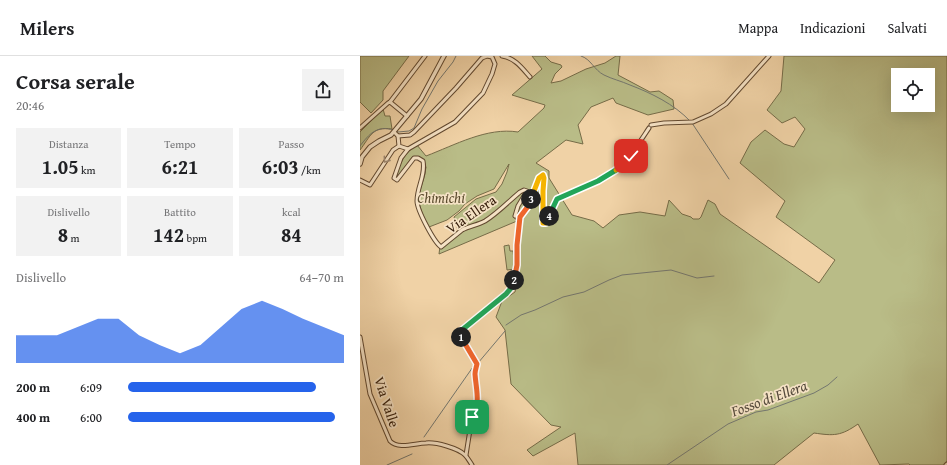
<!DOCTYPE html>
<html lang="it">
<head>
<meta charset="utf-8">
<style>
	:root { --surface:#fff; --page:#f2f2f2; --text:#202124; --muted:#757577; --line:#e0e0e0; --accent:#2563eb }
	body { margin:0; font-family:"Gentium Book Plus",serif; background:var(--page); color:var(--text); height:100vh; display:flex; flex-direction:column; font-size:15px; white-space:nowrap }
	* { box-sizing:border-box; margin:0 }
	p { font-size:13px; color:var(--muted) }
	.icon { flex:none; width:22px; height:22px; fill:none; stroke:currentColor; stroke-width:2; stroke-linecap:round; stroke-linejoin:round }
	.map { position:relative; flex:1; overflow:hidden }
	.sheet { display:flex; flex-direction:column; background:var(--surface); width:360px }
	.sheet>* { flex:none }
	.buttons { position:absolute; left:531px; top:12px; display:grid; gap:8px }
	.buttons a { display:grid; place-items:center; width:44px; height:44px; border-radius:0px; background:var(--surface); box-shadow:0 4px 16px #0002; font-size:20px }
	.pin { position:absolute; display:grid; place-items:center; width:34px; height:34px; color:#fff; margin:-17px; border-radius:8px; box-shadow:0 2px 6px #0006 }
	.km { position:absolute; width:20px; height:20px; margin:-10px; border-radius:50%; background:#222; color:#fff; font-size:11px; line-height:20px; text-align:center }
	.round { display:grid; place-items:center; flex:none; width:42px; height:42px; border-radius:0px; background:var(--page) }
	.overview { display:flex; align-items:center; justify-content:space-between; height:68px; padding:0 16px }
	h1 { font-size:22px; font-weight:800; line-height:30px }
	.stats { display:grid; grid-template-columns:repeat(3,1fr); gap:6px; height:68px; padding:4px 16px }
	.stats div { display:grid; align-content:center; border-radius:0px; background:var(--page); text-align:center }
	.stats b { font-size:20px; font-weight:800 }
	.stats small { font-size:11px; font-weight:400 }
	.stats p { font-size:11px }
	.chart { height:112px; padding:8px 16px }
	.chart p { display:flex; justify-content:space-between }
	.chart svg { width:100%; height:72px; margin-top:4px; fill:var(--accent); opacity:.7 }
	ul { padding:0 16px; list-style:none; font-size:13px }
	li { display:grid; grid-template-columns:64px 48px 1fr; align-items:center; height:30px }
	li i { height:10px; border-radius:5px; background:var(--accent) }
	header { display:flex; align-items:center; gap:24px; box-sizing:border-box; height:56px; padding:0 20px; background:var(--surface); border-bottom:1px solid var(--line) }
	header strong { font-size:19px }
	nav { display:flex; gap:22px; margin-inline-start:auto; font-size:14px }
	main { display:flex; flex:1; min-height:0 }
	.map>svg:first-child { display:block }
	.green { fill:#b9bc87; stroke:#766c48; fill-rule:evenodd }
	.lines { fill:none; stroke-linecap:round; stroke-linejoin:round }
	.stream { stroke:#74776f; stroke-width:1 }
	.minor-casing { stroke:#624930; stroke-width:5 }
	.tertiary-casing { stroke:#624930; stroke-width:5.5 }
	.minor { stroke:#f5e2c5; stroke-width:3 }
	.tertiary { stroke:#f5e2c5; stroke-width:3.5 }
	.oneway { stroke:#9e8870 }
	.split-1-casing { stroke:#fff; stroke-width:8 }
	.split-2-casing { stroke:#fff; stroke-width:8 }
	.split-3-casing { stroke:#fff; stroke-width:8 }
	.split-4-casing { stroke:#fff; stroke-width:8 }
	.split-5-casing { stroke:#fff; stroke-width:8 }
	.split-6-casing { stroke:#fff; stroke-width:8 }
	.split-1 { stroke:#f0652b; stroke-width:5 }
	.split-2 { stroke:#22a559; stroke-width:5 }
	.split-3 { stroke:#f0652b; stroke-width:5 }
	.split-4 { stroke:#f5b400; stroke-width:5 }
	.split-5 { stroke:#22a559; stroke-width:5 }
	.split-6 { stroke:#f5b400; stroke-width:5 }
	.labels { text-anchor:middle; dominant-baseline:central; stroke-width:3.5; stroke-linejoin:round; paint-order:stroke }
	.park-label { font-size:14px; font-style:italic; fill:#5b4b2e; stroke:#f5e2c5 }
	.street-label { font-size:14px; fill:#331b08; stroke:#f5e2c5 }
	.water-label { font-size:15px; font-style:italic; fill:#54493b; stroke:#f5e2c5 }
</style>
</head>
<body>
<header>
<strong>Milers</strong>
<nav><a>Mappa</a><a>Indicazioni</a><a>Salvati</a></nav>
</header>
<main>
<section class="sheet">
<div class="overview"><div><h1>Corsa serale</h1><p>20:46</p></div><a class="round"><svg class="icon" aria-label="share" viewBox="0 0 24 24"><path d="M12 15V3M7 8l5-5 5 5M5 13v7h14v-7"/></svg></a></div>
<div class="stats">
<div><p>Distanza</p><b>1.05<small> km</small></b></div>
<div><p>Tempo</p><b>6:21</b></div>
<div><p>Passo</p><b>6:03<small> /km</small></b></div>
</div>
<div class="stats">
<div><p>Dislivello</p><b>8<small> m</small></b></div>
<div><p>Battito</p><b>142<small> bpm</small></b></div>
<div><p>kcal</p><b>84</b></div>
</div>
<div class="chart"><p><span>Dislivello</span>64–70 m</p>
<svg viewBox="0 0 160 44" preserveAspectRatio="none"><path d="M0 44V27L10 27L20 27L30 22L40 17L50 17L60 27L70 33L80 38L90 33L100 22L110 11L120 6L130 11L140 17L150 22L160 27V44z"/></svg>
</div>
<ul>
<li><b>200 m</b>6:09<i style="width:87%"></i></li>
<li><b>400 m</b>6:00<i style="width:96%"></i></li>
</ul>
</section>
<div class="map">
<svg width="587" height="409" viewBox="0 0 587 409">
	<rect width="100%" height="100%" fill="#f0d2a6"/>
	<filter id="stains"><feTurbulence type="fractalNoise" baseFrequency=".005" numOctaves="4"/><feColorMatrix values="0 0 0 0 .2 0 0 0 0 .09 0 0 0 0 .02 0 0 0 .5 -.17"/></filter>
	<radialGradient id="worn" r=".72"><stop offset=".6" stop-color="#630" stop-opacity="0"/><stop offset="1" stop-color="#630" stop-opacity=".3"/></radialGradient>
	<g class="green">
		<path d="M0,0H49L23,35V44L11,57L0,46Z"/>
		<path d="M172,0H185L191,6L201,9L202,11L195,18L191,27L201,25L226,13L245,7L256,0H260L258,19L290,36L299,35L313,44L314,53L288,59L256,47L253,42L231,51L218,69L223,88L206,84L176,107L189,115V122L212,159L234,165L243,172L259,159L280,156L305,160L309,144L322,158L331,161L333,163H339L341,161L348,144L355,148L360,158L459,227L475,204L416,161L425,145L380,107L391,86L405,74L424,88L434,91L445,73L435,61L422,67L407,54L421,35L424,0H587V409H550L549,408L520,409L498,368C481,380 474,380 454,377L414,409H218L215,377L173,400L167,394L201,371L191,369L151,328L145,274L136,261L142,245L155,236L159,215L157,193L163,159L161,157L158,159L155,158L153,160L157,165L79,198L80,190L98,175L94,161L116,143L136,136L142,128L147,116L149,108L134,133L117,140L105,148L99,155L87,164L69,171C63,160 57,149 60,135C62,127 65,120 66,111L59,101H52L37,122L35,121C41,107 43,98 57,89L66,100C95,89 127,71 158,76L184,52L185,49L152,39L182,13ZM538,19H568V49H538Z"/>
		<path d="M23,53L25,60H30L32,73C12,70 10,81 0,94V76Z"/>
		<path d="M149,189L150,195H153L155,213L147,214L144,190Z"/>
	</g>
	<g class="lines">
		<g class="stream">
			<path d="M221,0C231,3 234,14 244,19C252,23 261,25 270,29C291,37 314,48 330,65"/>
			<path d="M332,67L369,123"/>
			<path d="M36,75L38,76L49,75L54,72L62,53L78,25L93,6L96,0"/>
			<path d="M0,90C9,78 17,69 33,74"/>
			<path d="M146,269L161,259L175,254L203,241L224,236L249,224L262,219L311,214L337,222L354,220"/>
			<path d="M118,307L145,275"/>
			<path d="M64,381L115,308"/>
			<path d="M27,409L52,398"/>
			<path d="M307,409L368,368L396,356L408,354L454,337L468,329L477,321"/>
		</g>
		<g class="minor-casing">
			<g id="minor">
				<path d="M142,0C155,2 162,12 170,21"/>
				<path d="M30,46L65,0"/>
				<path d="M291,69L304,67L333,66L351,58L366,48L409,0"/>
				<path d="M0,72L28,47L30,46L47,60"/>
				<path d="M34,76L38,80L39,90L48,93"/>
				<path d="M38,80L50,79L54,76L96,32L122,2L127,0L132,1L135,8L132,18L123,37L95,66L48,93L41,102L34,122L37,124L54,102H58L63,105C66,119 57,130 57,145C57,154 74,186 81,191L102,174C109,170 118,169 125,165C138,157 149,145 160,136L164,134L167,135L158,150L155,160L160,161"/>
				<path d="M0,124L10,129L33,94L39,90"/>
				<path d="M160,161L169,149L179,122L181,119H183L184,122L182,164L183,166L185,167L197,143C209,136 223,132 236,126C263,114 273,96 289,72"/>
				<path d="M0,281L10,338L30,385C39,394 55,387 66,387C76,386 98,392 105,399C108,402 110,406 112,409"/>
				<path d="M106,399L112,361L116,351L117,332L115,317L117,308L103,283L97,280V278L146,238C159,225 156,206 157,190C157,180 159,171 160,161"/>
				<path d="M586,409L587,408"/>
			</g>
		</g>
		<g class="tertiary-casing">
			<path id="tertiary" d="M0,108L2,101L10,91L19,85L31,79L61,43L84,0"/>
		</g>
		<use href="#minor" class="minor"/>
		<use href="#tertiary" class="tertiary"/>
	</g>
	<defs><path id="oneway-chevron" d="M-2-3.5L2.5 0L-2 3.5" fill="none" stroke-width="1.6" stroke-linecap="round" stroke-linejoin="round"/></defs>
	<use class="oneway" href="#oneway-chevron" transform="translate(26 104) rotate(126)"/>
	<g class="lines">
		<g class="split-1-casing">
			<path id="split-1" d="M101,281L117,308C116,312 115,315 115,318C116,333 121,348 112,361"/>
		</g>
		<g class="split-2-casing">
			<path id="split-2" d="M101,281L97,280V278L146,238L152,231L154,224"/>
		</g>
		<g class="split-3-casing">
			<path id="split-3" d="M154,224L157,209V189L160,161L169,149L171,143"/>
		</g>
		<g class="split-4-casing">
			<path id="split-4" d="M171,143L179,122L183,119L184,122L183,135V167H186L189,160"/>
		</g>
		<g class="split-5-casing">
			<path id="split-5" d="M189,160L197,143L238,125L256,114"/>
		</g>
		<g class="split-6-casing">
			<path id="split-6" d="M256,114L271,100"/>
		</g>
		<use href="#split-1" class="split-1"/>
		<use href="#split-2" class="split-2"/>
		<use href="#split-3" class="split-3"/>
		<use href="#split-4" class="split-4"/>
		<use href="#split-5" class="split-5"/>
		<use href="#split-6" class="split-6"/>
	</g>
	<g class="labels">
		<g class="park-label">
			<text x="81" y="142">Chimichi</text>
		</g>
		<g class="street-label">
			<text transform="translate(111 158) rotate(-34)">Via Ellera</text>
			<text transform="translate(27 346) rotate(72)">Via Valle</text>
		</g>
		<g class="water-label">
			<text transform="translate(409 342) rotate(-20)">Fosso di Ellera</text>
		</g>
	</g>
	<rect width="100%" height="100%" filter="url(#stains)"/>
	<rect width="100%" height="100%" fill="url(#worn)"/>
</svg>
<div class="buttons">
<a><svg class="icon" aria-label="locate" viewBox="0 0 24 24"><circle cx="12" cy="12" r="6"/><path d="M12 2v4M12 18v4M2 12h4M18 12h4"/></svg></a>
</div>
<div class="pin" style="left:112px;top:361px;background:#1e9e55"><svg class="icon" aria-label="arrive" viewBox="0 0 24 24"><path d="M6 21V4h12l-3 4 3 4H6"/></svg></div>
<div class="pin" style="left:271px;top:100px;background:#d93025"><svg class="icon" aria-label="check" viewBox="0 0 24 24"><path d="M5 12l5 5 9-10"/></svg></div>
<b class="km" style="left:101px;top:281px">1</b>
<b class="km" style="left:154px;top:224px">2</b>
<b class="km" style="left:171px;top:143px">3</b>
<b class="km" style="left:189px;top:160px">4</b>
</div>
</main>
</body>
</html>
